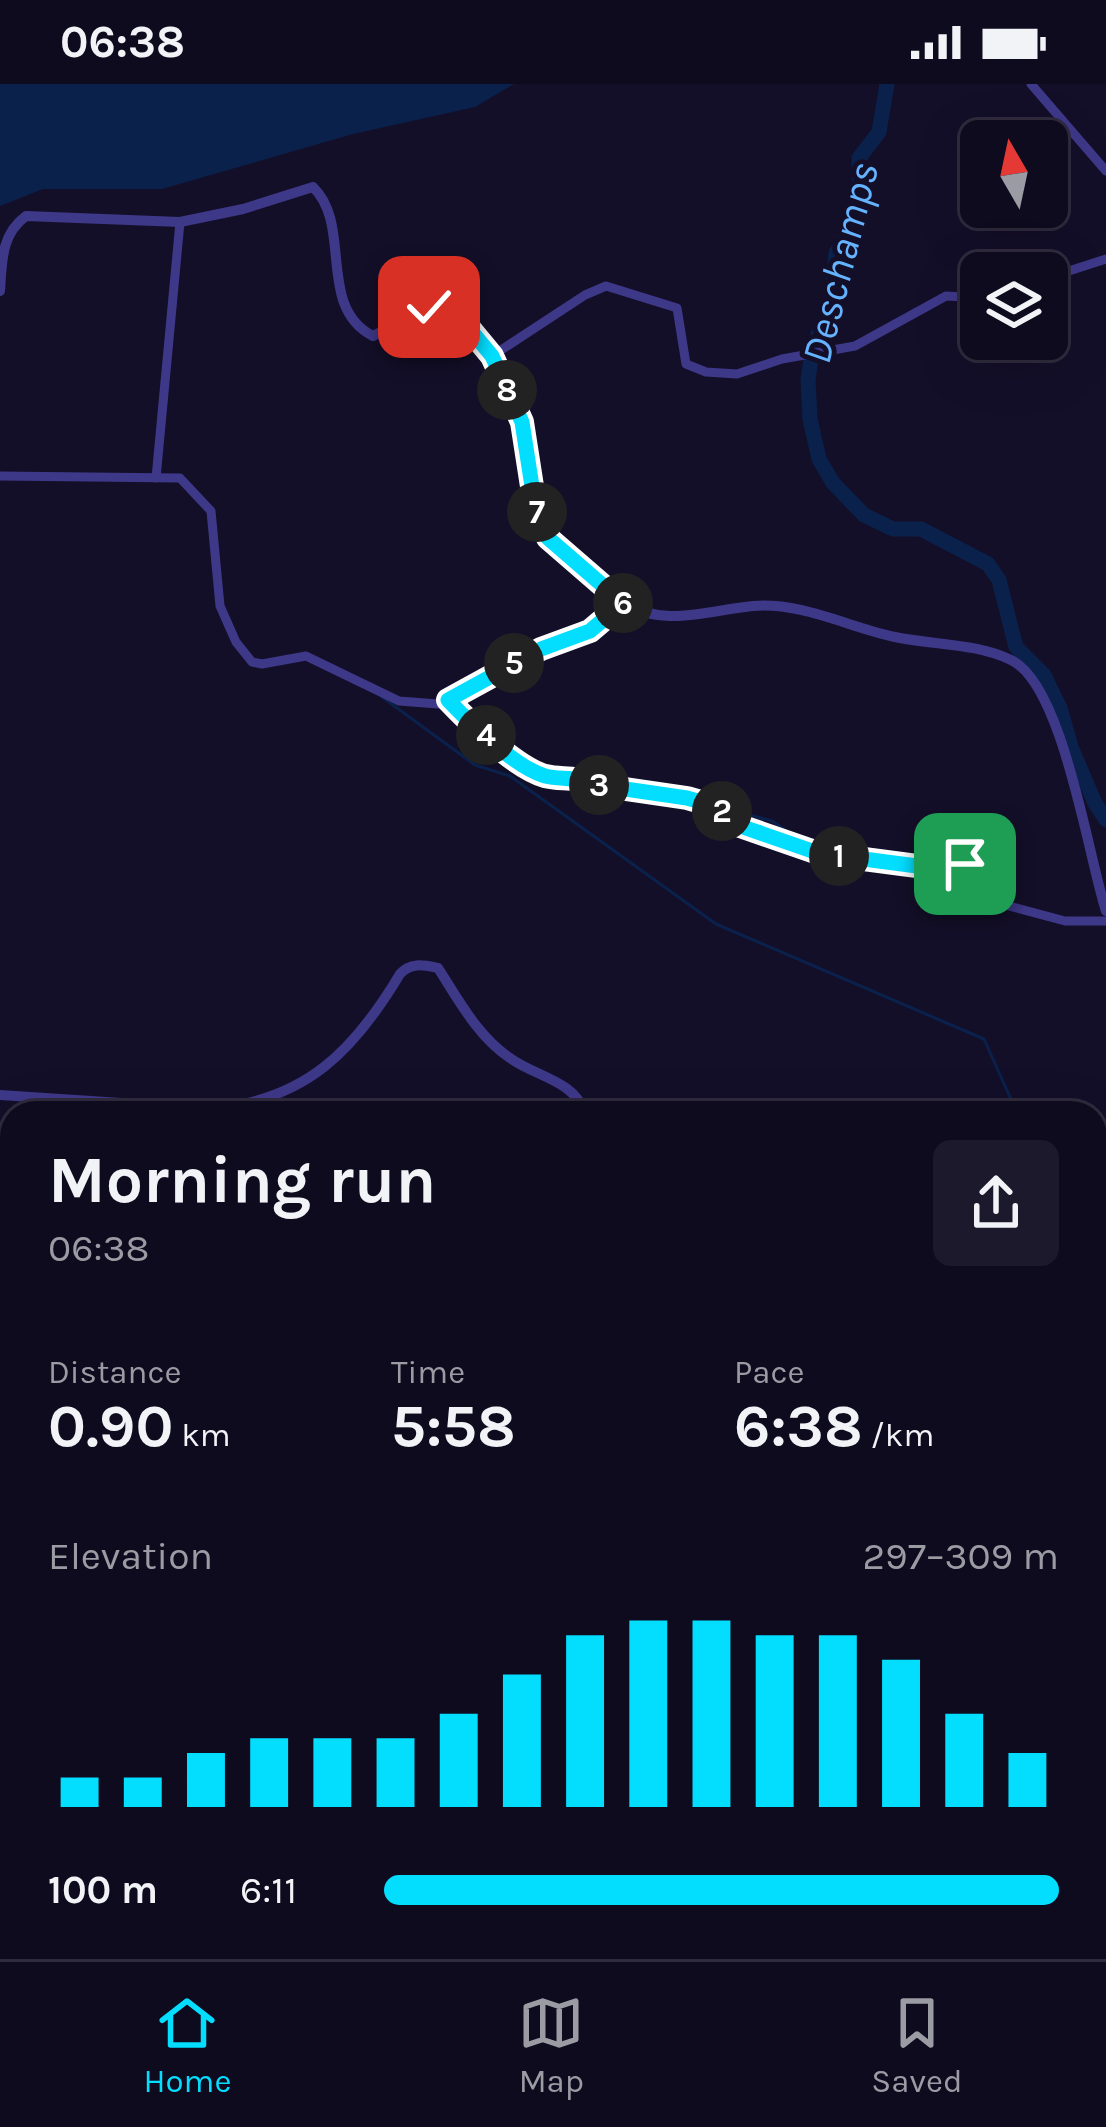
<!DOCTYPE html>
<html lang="en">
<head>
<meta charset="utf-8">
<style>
	:root { --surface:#0f0b1f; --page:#1d192c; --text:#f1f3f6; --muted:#9b9ba4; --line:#2f2b3d; --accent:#03deff }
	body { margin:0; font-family:Karla,sans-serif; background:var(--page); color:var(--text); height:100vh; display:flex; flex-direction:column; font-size:45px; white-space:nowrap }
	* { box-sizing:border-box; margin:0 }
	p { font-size:39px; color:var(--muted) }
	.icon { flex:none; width:66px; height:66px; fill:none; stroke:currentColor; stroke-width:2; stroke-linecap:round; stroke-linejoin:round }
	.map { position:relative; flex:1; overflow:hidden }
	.side { position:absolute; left:0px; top:1017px; width:1107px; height:858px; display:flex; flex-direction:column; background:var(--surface); border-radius:36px 36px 0 0; box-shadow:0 12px 48px #0002,0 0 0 3px var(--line) }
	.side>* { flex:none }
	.needle { width:78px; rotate:351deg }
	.tools { position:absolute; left:960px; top:36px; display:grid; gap:24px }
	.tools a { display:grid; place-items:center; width:108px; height:108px; border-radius:18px; background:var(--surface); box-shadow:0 12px 48px #0002,0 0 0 3px var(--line); font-size:60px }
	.pin { position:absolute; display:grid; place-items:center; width:102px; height:102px; color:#fff; margin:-51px; border-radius:24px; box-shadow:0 6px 18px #0006 }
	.km { position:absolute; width:60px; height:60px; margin:-30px; border-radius:50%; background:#222; color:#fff; font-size:33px; line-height:60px; text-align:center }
	.round { display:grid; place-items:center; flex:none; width:126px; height:126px; border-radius:18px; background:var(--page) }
	.headline { display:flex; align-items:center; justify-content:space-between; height:204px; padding:0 48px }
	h1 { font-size:66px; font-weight:700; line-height:90px }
	.metrics { display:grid; grid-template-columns:repeat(3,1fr); gap:18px; height:204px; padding:12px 48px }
	.metrics div { display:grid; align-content:center }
	.metrics b { font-size:60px; font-weight:700 }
	.metrics small { font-size:33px; font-weight:400 }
	.metrics p { font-size:33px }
	.chart { height:336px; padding:24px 48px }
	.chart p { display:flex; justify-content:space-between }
	.chart svg { width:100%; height:216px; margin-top:12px; stroke:var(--accent); stroke-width:6 }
	ul { padding:0 48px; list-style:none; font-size:39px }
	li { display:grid; grid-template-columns:192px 144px 1fr; align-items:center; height:90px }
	li i { height:30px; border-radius:15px; background:var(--accent) }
	.status { display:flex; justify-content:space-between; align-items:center; height:84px; padding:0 60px; background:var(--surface); direction:ltr }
	.status svg { height:33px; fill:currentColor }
	.dock { display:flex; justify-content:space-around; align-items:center; height:168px; border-top:3px solid var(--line); background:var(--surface); font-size:33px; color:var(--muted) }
	.dock a { display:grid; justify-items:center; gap:6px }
	.dock .active { color:var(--accent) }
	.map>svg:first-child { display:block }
	.water { fill:#0a214c }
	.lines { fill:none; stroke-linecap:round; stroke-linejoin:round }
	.stream { stroke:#0a214c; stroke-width:3 }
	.river { stroke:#0a214c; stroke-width:15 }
	.minor { stroke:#3e3889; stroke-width:9 }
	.tertiary { stroke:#3e3889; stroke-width:10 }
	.primary { stroke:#c85eff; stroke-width:14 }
	.route-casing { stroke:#fff; stroke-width:24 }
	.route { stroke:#03deff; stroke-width:15 }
	.labels { text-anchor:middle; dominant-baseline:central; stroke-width:10; stroke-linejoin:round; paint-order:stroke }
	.water-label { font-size:42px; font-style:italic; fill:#65b3ff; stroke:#140f29 }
</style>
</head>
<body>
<div class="status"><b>06:38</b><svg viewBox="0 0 49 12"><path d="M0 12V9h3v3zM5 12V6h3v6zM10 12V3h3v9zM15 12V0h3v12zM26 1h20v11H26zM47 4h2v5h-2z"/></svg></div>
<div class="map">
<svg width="1106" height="1875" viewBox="0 0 1106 1875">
	<rect width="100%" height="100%" fill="#140f29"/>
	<path class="water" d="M0,0H514L475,23L353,50L162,105H43L0,122Z"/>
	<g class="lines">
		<g class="stream">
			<path d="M382,613L475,681L510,692L716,840L984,955L1017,1029"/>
			<path d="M727,725L772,737L803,758L867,766L911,776"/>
			<path d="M1095,1496L1106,1484"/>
			<path d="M1095,1508L1106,1516"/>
			<path d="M567,1875H574"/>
			<path d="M762,1875L772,1863"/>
		</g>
		<g class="river">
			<path d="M887,0L879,48L859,74L860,129L836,169L830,226L813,261L808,296L810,335L819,375L833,399L864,431L893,445H921L988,480L999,496L1016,563L1044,591L1060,624L1071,663L1095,719L1106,736"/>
			<path d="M1106,1086L1096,1109L1106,1141"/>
			<path d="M1095,1392L1106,1378"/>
			<path d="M1095,1693L1103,1714L1106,1744"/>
		</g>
		<g class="minor">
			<path d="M1031,0L1106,87"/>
			<path d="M1047,194L1106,175"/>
			<path d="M492,272L585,211L606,202L677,224L686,280L706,288L737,290L782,275L855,262L946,212L981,214"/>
			<path d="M0,392L180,394L211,427L220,522L236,558L252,578L262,580L306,572L399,617L438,620L541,565L590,547L623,519"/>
			<path d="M156,394L180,138"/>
			<path d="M448,616C471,640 512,679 542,691C559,697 575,692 591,701L687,714L715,722L740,742L818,769L917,782L965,780L982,798L990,817L1065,837H1106"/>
			<path d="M1095,1347L1105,1335L1095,1317"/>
			<path d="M1095,1515L1106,1526"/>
			<path d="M1095,1661L1106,1689"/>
		</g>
		<g class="tertiary">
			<path d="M0,207C2,178 1,150 26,132L180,138L243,125L313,103C353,141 316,223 373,252L429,223L449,220C479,256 505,291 521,335C531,364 529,396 536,425C545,463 589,496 621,517C663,545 708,526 753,522C802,518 848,543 895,553C933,561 976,559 1011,576C1063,600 1088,772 1106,827"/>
			<path d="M0,1011L212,1025C306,1016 354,967 400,890C411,878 423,881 438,884C458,915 478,953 510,974C536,993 574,996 585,1029"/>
			<path d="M1095,1317L1106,1315"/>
		</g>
		<g class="primary">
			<path d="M1095,1482L1106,1474"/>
			<path d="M485,1875L518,1863"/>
		</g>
	</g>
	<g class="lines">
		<g class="route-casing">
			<path id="route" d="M429,223L449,220L492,272L522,338L536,428L548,454L623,519L590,547L541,565L448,616C470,639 515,683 545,692C561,696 575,692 591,700L687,714L715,722L740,742L818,769L917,782L965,780"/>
		</g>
		<use href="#route" class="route"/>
	</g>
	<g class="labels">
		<g class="water-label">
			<text transform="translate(840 179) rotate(-76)">Deschamps</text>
		</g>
	</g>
</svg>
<div class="tools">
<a><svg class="needle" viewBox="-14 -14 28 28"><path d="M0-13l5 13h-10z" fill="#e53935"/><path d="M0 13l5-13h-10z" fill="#9b9ba4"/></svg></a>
<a><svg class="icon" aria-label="layers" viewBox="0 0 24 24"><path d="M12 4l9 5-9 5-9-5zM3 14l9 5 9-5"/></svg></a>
</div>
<div class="pin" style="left:965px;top:780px;background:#1e9e55"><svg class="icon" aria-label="arrive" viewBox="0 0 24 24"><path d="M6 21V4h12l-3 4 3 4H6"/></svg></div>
<div class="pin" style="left:429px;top:223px;background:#d93025"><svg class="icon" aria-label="check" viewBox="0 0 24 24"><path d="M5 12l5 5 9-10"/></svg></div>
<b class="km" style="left:839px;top:772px">1</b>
<b class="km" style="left:722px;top:727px">2</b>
<b class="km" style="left:599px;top:701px">3</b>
<b class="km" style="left:486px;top:651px">4</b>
<b class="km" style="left:514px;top:579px">5</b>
<b class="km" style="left:623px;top:519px">6</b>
<b class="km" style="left:537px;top:428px">7</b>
<b class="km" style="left:507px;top:306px">8</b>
<section class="side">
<div class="headline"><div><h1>Morning run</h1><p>06:38</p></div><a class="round"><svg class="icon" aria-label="share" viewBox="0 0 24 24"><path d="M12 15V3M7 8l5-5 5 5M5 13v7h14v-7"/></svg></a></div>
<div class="metrics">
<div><p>Distance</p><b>0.90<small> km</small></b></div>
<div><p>Time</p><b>5:58</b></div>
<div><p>Pace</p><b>6:38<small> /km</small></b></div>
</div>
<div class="chart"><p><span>Elevation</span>297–309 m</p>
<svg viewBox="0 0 160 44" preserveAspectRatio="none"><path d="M5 44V38M15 44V38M25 44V33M35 44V30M45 44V30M55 44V30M65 44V25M75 44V17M85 44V9M95 44V6M105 44V6M115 44V9M125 44V9M135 44V14M145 44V25M155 44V33"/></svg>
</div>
<ul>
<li><b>100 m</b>6:11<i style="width:100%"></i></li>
</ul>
</section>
</div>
<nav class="dock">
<a class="active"><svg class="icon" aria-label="home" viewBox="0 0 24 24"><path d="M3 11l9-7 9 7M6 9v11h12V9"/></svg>Home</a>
<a><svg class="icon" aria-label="map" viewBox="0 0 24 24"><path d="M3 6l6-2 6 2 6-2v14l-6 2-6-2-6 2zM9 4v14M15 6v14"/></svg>Map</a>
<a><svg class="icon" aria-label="saved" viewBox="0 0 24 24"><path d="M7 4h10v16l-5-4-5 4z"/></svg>Saved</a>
</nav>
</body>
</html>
